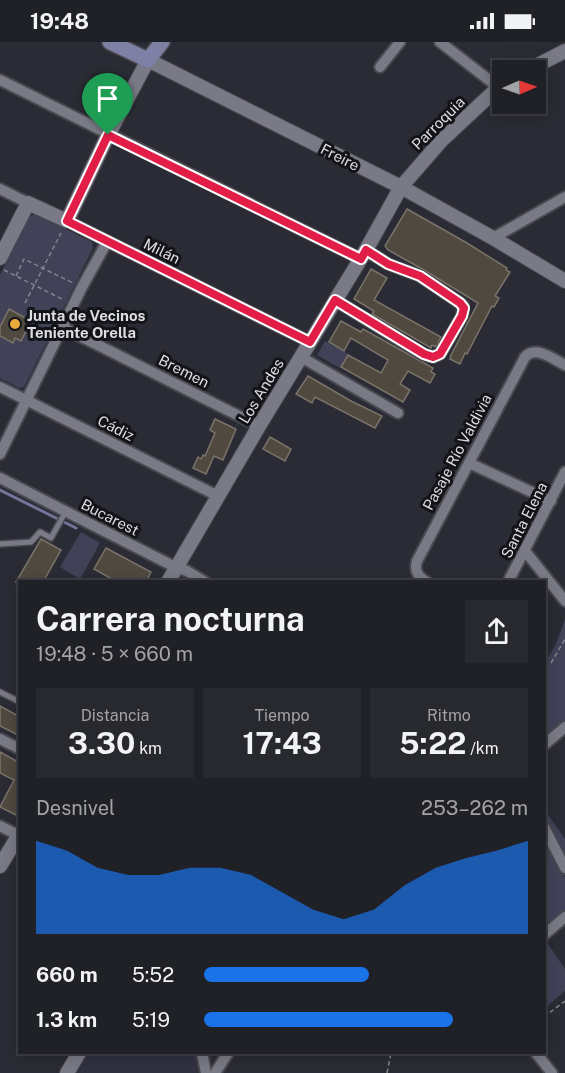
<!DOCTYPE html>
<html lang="es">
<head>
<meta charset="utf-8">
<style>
	:root { --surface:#202027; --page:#28282f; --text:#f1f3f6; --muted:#a2a3a7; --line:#3d3e44; --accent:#1a73e8 }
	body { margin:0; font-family:"Public Sans",sans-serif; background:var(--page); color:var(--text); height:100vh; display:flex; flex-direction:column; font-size:22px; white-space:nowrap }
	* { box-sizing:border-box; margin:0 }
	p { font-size:20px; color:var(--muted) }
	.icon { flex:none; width:33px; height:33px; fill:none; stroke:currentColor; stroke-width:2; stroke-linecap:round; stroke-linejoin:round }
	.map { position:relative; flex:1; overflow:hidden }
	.side { position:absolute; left:18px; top:538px; width:528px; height:474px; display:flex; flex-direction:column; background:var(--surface); border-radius:0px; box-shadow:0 3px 15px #0003,0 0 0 2px var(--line) }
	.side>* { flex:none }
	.needle { width:39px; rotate:88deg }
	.fabs { position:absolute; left:492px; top:18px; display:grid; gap:12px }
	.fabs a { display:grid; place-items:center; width:54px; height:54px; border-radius:0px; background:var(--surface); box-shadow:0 3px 15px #0003,0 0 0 2px var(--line); font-size:30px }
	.pin { position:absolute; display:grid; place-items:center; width:51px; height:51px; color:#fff; margin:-62px -26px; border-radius:50% 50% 50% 0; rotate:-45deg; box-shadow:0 0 6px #0007 }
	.pin .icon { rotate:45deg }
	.round { display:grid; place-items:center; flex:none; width:63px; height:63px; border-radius:0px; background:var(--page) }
	.summary { display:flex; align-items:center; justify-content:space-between; height:102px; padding:0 18px }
	h1 { font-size:33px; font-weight:700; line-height:45px }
	.figures { display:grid; grid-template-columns:repeat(3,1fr); gap:9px; height:102px; padding:6px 18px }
	.figures div { display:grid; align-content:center; border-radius:0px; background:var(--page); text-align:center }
	.figures b { font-size:30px; font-weight:700 }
	.figures small { font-size:16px; font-weight:400 }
	.figures p { font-size:16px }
	.chart { height:168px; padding:12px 18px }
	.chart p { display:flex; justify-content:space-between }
	.chart svg { width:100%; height:108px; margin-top:6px; fill:var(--accent); opacity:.7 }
	ul { padding:0 18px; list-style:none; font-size:20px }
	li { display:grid; grid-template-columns:96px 72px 1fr; align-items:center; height:45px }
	li i { height:15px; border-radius:8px; background:var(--accent) }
	.status { display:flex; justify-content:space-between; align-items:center; height:42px; padding:0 30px; background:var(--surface); direction:ltr }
	.status svg { height:16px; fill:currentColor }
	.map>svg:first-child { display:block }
	.built { fill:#303040 }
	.green { fill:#414258 }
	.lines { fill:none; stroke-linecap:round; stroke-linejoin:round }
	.stream { stroke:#72749a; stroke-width:3 }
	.building { fill:#4f4940; stroke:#7a7369; stroke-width:1.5 }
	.service-casing { stroke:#48484f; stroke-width:8 }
	.minor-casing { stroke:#48484f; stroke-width:14 }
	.tertiary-casing { stroke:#48484f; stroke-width:16 }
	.secondary-casing { stroke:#48484f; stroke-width:18 }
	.path { stroke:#84848c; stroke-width:1.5; stroke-dasharray:4.5 3; stroke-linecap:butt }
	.service { stroke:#797a85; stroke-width:5 }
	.minor { stroke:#797a85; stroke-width:10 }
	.tertiary { stroke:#797a85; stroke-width:14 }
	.secondary { stroke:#7f80a6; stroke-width:15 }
	.route-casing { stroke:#fff; stroke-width:12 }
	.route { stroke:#e11d48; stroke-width:8 }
	.poi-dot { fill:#eba93a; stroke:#131418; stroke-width:2 }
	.labels { text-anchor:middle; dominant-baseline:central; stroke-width:6; stroke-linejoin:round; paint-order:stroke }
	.street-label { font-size:15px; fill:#dddde4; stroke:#131418 }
	.poi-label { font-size:15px; font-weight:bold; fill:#dddde4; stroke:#131418; text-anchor:start }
</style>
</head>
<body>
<div class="status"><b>19:48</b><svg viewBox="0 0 49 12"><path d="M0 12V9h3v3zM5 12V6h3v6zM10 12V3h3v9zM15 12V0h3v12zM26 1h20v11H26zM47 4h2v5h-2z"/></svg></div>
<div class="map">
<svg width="565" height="1031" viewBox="0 0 565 1031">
	<rect width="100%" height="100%" fill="#2a2b34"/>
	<path class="built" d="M89,1011H194L198,1019V1031H77Z"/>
	<g class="green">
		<path d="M35,172L92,200L93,206L24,345L19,346L0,336V233L29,175Z"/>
		<path d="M325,299L348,312L340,326L317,313Z"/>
		<path d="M81,490L100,501L80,537L60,525Z"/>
		<path d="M565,577V680L545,698V621L556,602Z"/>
		<path d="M544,767L565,797V819L545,779Z"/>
		<path d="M544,795L565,835V869L545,886Z"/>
		<path d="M546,899L565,927V949L545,966Z"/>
	</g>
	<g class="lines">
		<path class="stream" d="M0,448L76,486"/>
	</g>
	<g class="building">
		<path d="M407,167L467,201L507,226L506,228L510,230L495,254L499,256L494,265L492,264L467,312L465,311L460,322L450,317L451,313L478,261L424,228L388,208L385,204Z"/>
		<path d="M371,227L387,236L374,258L441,295L436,305L432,303L431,306L372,272L374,269L354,257Z"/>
		<path d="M9,267L31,279L21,299L15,296L13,301L0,294V285Z"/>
		<path d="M341,279L361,290L363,287L433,326L431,330L435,332L430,341L408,329L400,342L410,348L403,360L341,325L348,313L381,331L388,318L351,296L344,309L329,300Z"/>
		<path d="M308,334L351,359L382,374L375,386L315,355L312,361L296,352Z"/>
		<path d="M215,377L236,387L223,418L214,414L206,432L193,426L198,415L201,417L203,413L205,414L215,391L210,388Z"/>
		<path d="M270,395L291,407L285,419L263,407Z"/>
		<path d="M41,497L61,508L43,540H16Z"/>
		<path d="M106,506L151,530L146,540H117L94,527Z"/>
		<path d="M0,664L20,675V694L0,684Z"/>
		<path d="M0,710L20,721V766L16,773L0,765L14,738L0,731Z"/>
	</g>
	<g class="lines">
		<g class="service-casing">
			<g id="service">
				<path d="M0,502L31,500L40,490L51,496L66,469"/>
				<path d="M0,650L20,660"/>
			</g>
		</g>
		<g class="minor-casing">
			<g id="minor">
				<path d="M440,0L498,45"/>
				<path d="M380,25L400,0"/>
				<path d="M0,38L361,217"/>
				<path d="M0,147L28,161"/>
				<path d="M67,179L310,300"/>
				<path d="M493,196L565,155"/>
				<path d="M335,258L424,313L433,315L440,312L462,274L463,263L420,234L388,222L366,208"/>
				<path d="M62,285L259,384"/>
				<path d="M301,315L398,371"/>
				<path d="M0,345L218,454"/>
				<path d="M0,412L82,245L107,200"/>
				<path d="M469,421L551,459"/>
				<path d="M0,436L177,526L187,529L205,540"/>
				<path d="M525,509L565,559"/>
				<path d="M427,540C418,535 414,529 417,519L525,315C536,303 553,317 565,323"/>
				<path d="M508,540L565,430"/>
				<path d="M0,697L20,707"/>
				<path d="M544,703L565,685"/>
				<path d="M0,784L18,793"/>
				<path d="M544,785L565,826"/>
				<path d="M544,893L565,875"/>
				<path d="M202,1011L206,1031"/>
				<path d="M536,1011L552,1031"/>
				<path d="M215,1031L228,1011"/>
			</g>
		</g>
		<g class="tertiary-casing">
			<g id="tertiary">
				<path d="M528,28L565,9"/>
				<path d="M0,216L28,161L67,179L108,93L148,18L401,145L493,196L565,239"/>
				<path d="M168,540L259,384L366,208L401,145L441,99L502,42"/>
				<path d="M0,824L20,791"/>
				<path d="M67,1031L79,1011"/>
			</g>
		</g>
		<g class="secondary-casing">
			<path id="secondary" d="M110,0L148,18L162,0"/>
		</g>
		<g class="path">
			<path d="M4,228L64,258"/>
			<path d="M16,234L24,217L73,241"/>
			<path d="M25,261L61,191"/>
			<path d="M551,621L565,597"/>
			<path d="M544,975L565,959"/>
			<path d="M387,1031L391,1011"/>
		</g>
		<use href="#service" class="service"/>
		<use href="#minor" class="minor"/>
		<use href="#tertiary" class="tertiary"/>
		<use href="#secondary" class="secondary"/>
	</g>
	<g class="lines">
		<g class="route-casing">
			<path id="route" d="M108,93L361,217L366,208L388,222L420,234L460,261L464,266L462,274L440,312L433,315L424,312L335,258L310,300L67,179Z"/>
		</g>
		<use href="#route" class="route"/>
	</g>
	<circle class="poi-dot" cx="15" cy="282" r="6"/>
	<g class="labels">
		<g class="street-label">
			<text transform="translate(438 81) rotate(-45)">Parroquia</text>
			<text transform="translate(340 115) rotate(27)">Freire</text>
			<text transform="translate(162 209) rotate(26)">Milán</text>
			<text transform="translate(184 329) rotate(27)">Bremen</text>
			<text transform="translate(261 349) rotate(-59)">Los Andes</text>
			<text transform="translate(116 386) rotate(27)">Cádiz</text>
			<text transform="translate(457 410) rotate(-62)">Pasaje Río Valdivia</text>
			<text transform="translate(110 475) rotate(27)">Bucarest</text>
			<text transform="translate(524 478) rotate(-63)">Santa Elena</text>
		</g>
		<g class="poi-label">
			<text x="27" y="273">Junta de Vecinos<tspan x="27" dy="17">Teniente Orella</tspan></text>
		</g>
	</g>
</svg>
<div class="fabs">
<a><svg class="needle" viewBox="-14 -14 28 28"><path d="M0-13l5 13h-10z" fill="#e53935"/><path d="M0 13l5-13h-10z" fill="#a2a3a7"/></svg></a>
</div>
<div class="pin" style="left:108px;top:93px;background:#1e9e55"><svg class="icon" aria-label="arrive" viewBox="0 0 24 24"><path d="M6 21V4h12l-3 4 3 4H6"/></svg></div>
<section class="side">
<div class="summary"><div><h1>Carrera nocturna</h1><p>19:48 · 5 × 660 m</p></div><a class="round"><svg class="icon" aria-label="share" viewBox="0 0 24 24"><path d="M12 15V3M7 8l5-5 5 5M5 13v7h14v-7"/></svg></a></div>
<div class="figures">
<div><p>Distancia</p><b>3.30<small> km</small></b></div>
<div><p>Tiempo</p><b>17:43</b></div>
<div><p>Ritmo</p><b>5:22<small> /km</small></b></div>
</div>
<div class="chart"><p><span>Desnivel</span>253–262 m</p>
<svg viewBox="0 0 160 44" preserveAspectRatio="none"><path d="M0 44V6L10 10L20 17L30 20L40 20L50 17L60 17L70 20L80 27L90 34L100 38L110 34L120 24L130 17L140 13L150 10L160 6V44z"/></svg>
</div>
<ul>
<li><b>660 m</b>5:52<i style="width:51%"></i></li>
<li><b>1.3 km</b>5:19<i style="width:77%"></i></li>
</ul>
</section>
</div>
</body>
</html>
